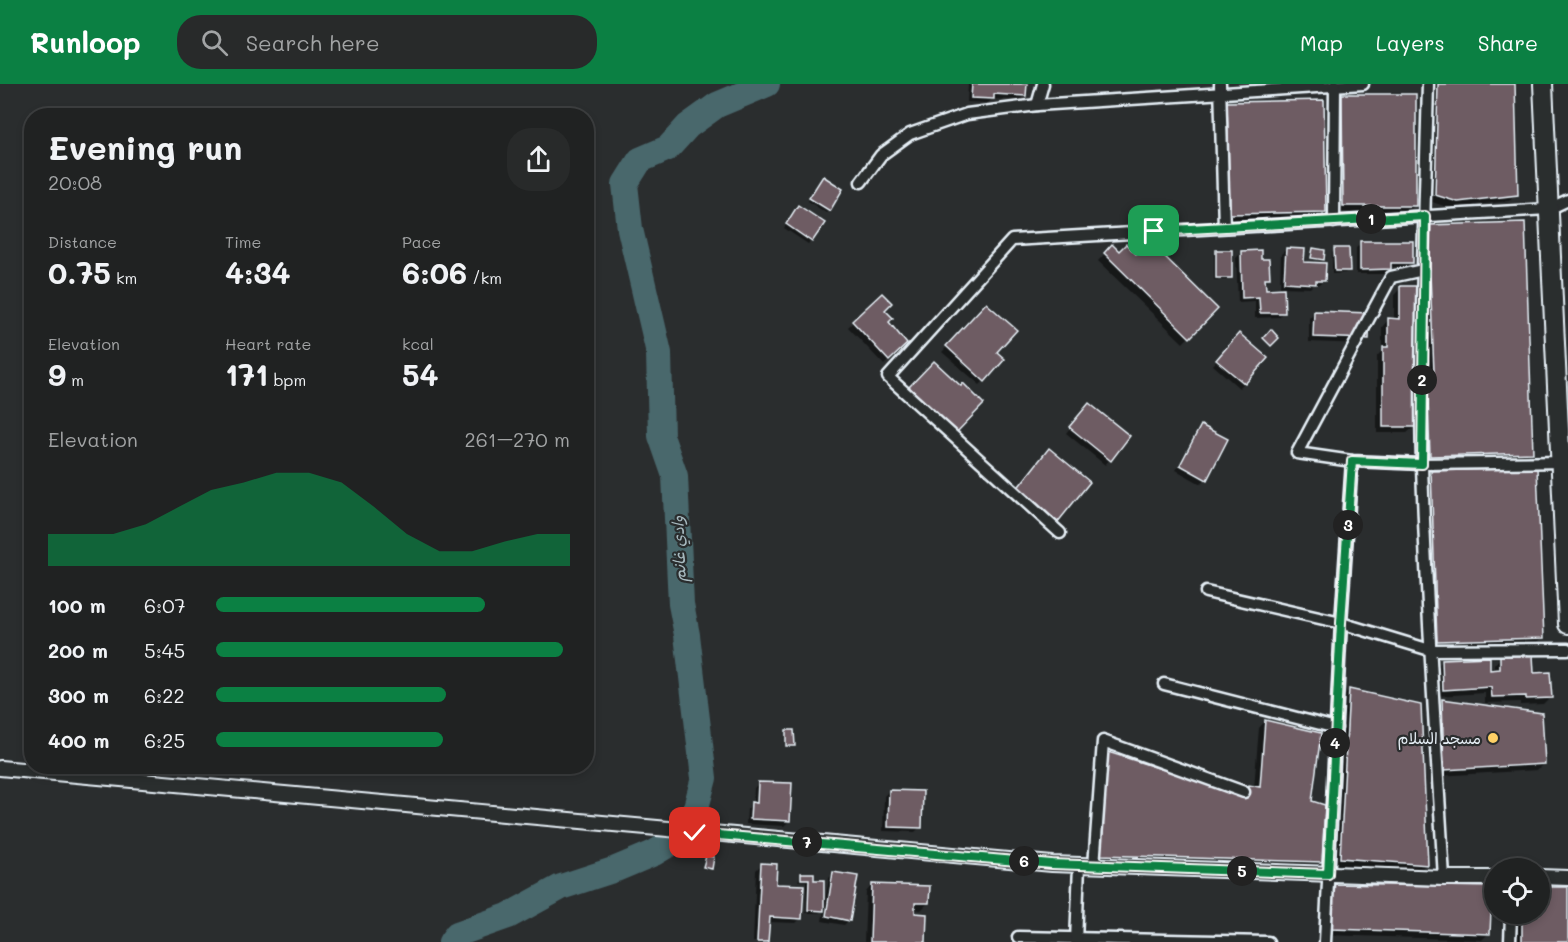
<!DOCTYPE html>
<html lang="en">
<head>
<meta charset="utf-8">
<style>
	:root { --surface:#202222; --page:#282a2a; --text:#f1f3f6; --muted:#a2a4a5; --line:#3d3f40; --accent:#0b8043 }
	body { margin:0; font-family:Mali,"Playpen Sans Arabic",sans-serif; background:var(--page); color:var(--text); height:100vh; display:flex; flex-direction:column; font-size:22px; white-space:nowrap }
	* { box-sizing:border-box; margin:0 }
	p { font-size:20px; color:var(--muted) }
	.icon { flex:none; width:33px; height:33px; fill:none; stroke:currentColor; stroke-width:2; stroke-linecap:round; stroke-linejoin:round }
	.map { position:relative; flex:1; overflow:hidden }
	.side { position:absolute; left:24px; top:24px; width:570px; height:666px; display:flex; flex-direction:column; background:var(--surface); border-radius:24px; box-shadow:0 3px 9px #0003,0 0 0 2px var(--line) }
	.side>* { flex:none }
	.controls { position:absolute; left:1484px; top:774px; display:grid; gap:12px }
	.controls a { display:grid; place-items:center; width:66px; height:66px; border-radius:50%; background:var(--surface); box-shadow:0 3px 9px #0003,0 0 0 2px var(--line); font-size:30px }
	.pin { position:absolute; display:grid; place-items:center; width:51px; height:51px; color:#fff; margin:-26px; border-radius:12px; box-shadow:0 3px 9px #0006 }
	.km { position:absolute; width:30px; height:30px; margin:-15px; border-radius:50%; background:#222; color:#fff; font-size:16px; line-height:30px; text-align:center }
	.round { display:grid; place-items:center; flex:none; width:63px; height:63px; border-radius:24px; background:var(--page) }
	.summary { display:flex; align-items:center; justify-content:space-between; height:102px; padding:0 24px }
	h1 { font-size:33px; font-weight:800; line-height:45px }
	.figures { display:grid; grid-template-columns:repeat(3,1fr); gap:9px; height:102px; padding:6px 24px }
	.figures div { display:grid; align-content:center }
	.figures b { font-size:30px; font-weight:800 }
	.figures small { font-size:16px; font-weight:400 }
	.figures p { font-size:16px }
	.chart { height:168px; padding:12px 24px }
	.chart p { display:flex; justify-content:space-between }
	.chart svg { width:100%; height:108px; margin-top:6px; fill:var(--accent); opacity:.7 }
	ul { padding:0 24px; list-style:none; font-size:20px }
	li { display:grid; grid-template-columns:96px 72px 1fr; align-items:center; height:45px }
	li i { height:15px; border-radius:8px; background:var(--accent) }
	header { display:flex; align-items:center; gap:36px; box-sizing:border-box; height:84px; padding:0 30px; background:var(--accent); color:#fff }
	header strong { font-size:28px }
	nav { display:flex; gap:33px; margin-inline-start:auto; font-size:21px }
	.search { width:420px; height:54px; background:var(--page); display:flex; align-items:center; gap:15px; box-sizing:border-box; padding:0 21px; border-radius:24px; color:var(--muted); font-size:22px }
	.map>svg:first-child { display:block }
	.shadow { fill:#0007 }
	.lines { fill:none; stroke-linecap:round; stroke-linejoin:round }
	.river { stroke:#49676c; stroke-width:26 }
	.building { fill:#6e5c63; stroke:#e8f1f8; stroke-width:1.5 }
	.minor-casing { stroke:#e8f1f8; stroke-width:15 }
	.tertiary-casing { stroke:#e8f1f8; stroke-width:18 }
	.primary-casing { stroke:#e8f1f8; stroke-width:22 }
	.minor { stroke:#2a2d2e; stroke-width:10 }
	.tertiary { stroke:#2a2d2e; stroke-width:14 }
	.primary { stroke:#2a2d2e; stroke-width:18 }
	.route-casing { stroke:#fff; stroke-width:12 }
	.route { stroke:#0b8043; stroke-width:8 }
	.poi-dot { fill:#ffd166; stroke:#2a2d2e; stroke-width:2 }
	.labels { text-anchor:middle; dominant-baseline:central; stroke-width:4.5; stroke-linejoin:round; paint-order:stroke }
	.poi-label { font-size:15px; fill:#e8f1f8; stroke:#2a2d2e; text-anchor:end }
	.water-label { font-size:16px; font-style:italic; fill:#a8bac0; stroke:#2a2d2e }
</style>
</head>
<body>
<header>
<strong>Runloop</strong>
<div class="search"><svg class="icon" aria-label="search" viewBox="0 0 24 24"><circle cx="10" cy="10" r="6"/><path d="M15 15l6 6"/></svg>Search here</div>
<nav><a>Map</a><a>Layers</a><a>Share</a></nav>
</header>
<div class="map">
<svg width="1568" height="858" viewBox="0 0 1568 858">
	<rect width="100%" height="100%" fill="#2a2d2e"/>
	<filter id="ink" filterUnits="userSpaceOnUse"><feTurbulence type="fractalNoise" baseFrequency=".0167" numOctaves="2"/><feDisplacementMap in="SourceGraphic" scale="12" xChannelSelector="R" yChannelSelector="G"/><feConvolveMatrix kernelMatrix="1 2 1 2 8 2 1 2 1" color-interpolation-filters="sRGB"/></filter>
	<g filter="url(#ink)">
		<g class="shadow">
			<path d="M968,0H1025V11L1020,16L992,15L988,19L967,18Z"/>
			<path d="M1432,0H1513L1516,111L1509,117L1450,124L1429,117Z"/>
			<path d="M1343,11L1415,121L1408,128H1337L1336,18Z"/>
			<path d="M1228,19L1325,127L1318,134L1223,136L1221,26Z"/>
			<path d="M820,97L829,126L826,129L808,117Z"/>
			<path d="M795,126L811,157L808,160L784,144Z"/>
			<path d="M1429,143L1531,368L1524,375L1424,378L1421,297L1427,291L1422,149Z"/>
			<path d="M1361,159L1411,178L1406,183H1389L1384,190H1356V164Z"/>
			<path d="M1112,162L1119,169L1136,172L1216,225L1183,259L1098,177Z"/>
			<path d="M1286,166L1303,179L1324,196L1319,201H1313L1310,204L1280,203L1281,170Z"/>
			<path d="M1335,166L1348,186L1345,189L1332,190V169Z"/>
			<path d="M1217,168L1230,193L1227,196H1214V171Z"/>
			<path d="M1241,169L1260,177L1268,193L1264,197V207L1283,228L1279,233L1255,234V217L1238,218L1236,174Z"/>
			<path d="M1401,204L1414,343L1407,349H1377V272L1382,267V243L1388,236H1394V211Z"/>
			<path d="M882,211L883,226L887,238L905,260L884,281L848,243Z"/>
			<path d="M987,221L995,268L984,297L980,301L942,268Z"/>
			<path d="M1314,229L1368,255L1363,260L1309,258V234Z"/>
			<path d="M1234,256L1244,299L1239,304L1213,281Z"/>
			<path d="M934,279L961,304L950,352L905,308Z"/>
			<path d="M1084,326L1128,353L1105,381L1066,349Z"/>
			<path d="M1202,343L1206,395L1201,400L1176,386L1197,348Z"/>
			<path d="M1431,389L1543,553L1536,560L1431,563L1425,396Z"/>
			<path d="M1500,574L1533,590L1550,613L1543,620L1520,621V618L1485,619V609L1437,612L1436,583L1442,577L1489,587H1494V581Z"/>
			<path d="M1349,607L1426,780L1420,787L1334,780L1342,614Z"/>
			<path d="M1442,617L1543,680L1537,686L1438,692L1435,623Z"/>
			<path d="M1265,637L1310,718L1320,777L1313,784L1095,777L1099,676L1242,712L1249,703L1254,704L1259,644Z"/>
			<path d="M759,699L789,737L784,742L746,740L747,725L753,720L754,704Z"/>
			<path d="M889,707L920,743L915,748L883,747L884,712Z"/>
			<path d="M761,781L774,801L801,834L796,839L768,838L767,858H753L756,786Z"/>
			<path d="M834,789L849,836L844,841L822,837L824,825L819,829H806V797H798L801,791H812V798L822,821H824L829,794Z"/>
			<path d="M872,801L928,819L921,826L914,825V830L925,858H864L866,808Z"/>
			<path d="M1539,805L1568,858H1516V830H1539Z"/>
			<path d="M1326,808L1489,849L1482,856L1325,851Z"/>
		</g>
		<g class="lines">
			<path class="river" d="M451,858L457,850L508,832L561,803L616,785L654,769L676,756L694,731L704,694L687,551L681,520L675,392L661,352L659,269L630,145L625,100L640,76L668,64L688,42L717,21L767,0"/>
		</g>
		<g class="building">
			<path d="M972,0H1027L1026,12L994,10V15L971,14Z"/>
			<path d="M1438,0H1515L1518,111L1458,118L1435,111Z"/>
			<path d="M1342,10H1416V122H1343Z"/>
			<path d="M1324,16L1326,128L1230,130L1227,18Z"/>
			<path d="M823,92L843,105L830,127L809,114Z"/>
			<path d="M798,121L825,139L812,158L786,140Z"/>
			<path d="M1525,138L1533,369L1430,372L1427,288H1434L1428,141Z"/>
			<path d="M1149,157L1218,225L1190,254L1104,169L1112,160L1119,167L1126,160L1136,170Z"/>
			<path d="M1360,157H1413V179H1391V185L1360,186Z"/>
			<path d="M1286,164L1305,165L1304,178L1326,179L1325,197H1316V200L1284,198Z"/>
			<path d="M1313,164L1325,166L1324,176L1311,174Z"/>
			<path d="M1334,164H1349L1350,187H1335Z"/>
			<rect x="1216" y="166" width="16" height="28"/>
			<path d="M1261,166V175H1269L1270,194H1265L1266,205L1284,204L1285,229H1260L1259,213L1242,214L1241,167Z"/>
			<path d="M1400,202H1416L1415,343H1383V263H1388V234L1400,235Z"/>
			<path d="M882,209L892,219L885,226L893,234L889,238L907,260L889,277L852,237Z"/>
			<path d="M986,219L1017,246L997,268L1005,275L985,298L946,262Z"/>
			<path d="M1314,227L1370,229L1369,255L1313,253Z"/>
			<path d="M1271,245L1279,254L1271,262L1263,254Z"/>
			<path d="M1239,249L1268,274L1245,300L1216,276Z"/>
			<path d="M934,277L961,302L963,299L984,320L956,349L909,303Z"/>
			<path d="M1089,319L1130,352L1111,377L1069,343Z"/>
			<path d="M1201,341L1228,355L1207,396L1180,381Z"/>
			<path d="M1049,364L1090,398L1057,439L1016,406Z"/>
			<path d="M1537,384L1544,554L1437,557L1431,387Z"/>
			<path d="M1533,571L1534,589L1550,588L1552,614L1526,615V612L1492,613L1491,603L1443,606L1442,575L1490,573V586L1500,585V572Z"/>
			<path d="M1349,605L1421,621L1428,781L1340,774Z"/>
			<path d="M1442,615L1542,629L1545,680L1444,686Z"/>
			<path d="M1265,636L1321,649L1312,717L1325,721L1322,778L1101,771L1105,667L1246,712L1249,701L1260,703Z"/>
			<path d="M786,646H794L795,662H786Z"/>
			<path d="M758,698L792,699L790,737L750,735L751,718L757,719Z"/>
			<path d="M889,706L923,707L922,744L888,743Z"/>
			<path d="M706,772L714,773L712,785L703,783Z"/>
			<path d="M761,779L777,780L776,800L804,801L802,835L770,833L768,858H757Z"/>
			<path d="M833,788L858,792L850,837L826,832Z"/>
			<path d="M801,789H814V796H824V827L808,826L809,795H801Z"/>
			<path d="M872,800L930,802L929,819H915V829L927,830L926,858H870Z"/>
			<path d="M1333,800L1492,803L1490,850L1331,845Z"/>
			<path d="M1539,803H1568V858H1522V830H1539Z"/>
		</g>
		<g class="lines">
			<g class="minor-casing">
				<g id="minor">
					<path d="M1220,0L1224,143"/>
					<path d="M1428,0C1425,127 1419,254 1422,381C1426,519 1436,657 1444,794"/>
					<path d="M1037,21L1043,0"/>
					<path d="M861,98L881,71L910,50L967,30L1037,21L1363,0"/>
					<path d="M1334,138L1335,0"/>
					<path d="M1423,186L1391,193L1297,369L1352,377L1422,380L1565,378"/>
					<path d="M1060,449L888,293L1012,156L1549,125L1568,116"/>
					<path d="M1206,508L1341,539L1430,566L1568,565"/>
					<path d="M1164,600L1336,644"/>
					<path d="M1094,782L1103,657L1244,708"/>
					<path d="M1018,853L1268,858"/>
					<path d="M1076,858L1079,781"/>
					<path d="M1325,858L1341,539L1352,377"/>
					<path d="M1510,858L1511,830"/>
				</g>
			</g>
			<g class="tertiary-casing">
				<g id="tertiary">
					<path d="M0,684L1052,780L1444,794H1494"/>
					<path d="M1539,793L1568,794"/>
				</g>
			</g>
			<g class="primary-casing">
				<path id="primary" d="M1543,0L1568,540"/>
			</g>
			<use href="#minor" class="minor"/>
			<use href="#tertiary" class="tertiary"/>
			<use href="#primary" class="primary"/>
		</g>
	</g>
	<g class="lines" filter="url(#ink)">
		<g class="route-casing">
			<path id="route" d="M695,749L1052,780L1328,790L1341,539L1352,377L1422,380L1425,132L1154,147"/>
		</g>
		<use href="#route" class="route"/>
	</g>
	<circle class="poi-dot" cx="1493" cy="654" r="6"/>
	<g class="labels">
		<g class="poi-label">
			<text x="1481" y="654">مسجد السلام</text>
		</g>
		<g class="water-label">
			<text transform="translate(678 465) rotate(-92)">وادي غانم</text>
		</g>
	</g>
</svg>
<div class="controls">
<a><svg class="icon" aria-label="locate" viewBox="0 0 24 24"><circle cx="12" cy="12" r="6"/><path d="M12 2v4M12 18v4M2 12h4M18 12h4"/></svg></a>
</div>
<div class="pin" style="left:1154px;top:147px;background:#1e9e55"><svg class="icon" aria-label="arrive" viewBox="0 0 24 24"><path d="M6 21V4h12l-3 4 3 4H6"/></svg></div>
<div class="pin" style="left:695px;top:749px;background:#d93025"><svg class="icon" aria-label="check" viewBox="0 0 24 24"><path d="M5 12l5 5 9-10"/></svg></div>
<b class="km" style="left:1371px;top:135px">1</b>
<b class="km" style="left:1422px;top:296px">2</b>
<b class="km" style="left:1348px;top:441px">3</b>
<b class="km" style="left:1335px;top:659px">4</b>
<b class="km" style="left:1242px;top:787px">5</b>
<b class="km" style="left:1024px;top:777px">6</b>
<b class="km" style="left:807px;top:758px">7</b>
<section class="side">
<div class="summary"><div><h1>Evening run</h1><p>20:08</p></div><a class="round"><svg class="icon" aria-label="share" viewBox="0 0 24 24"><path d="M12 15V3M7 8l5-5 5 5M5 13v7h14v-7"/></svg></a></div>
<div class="figures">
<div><p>Distance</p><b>0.75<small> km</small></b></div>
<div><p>Time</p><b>4:34</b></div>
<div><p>Pace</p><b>6:06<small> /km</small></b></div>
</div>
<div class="figures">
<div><p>Elevation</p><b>9<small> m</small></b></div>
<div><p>Heart rate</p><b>171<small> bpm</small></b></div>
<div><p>kcal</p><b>54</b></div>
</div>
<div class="chart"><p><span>Elevation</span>261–270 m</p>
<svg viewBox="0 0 160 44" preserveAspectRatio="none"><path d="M0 44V31L10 31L20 31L30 27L40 20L50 13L60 10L70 6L80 6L90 10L100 20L110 31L120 38L130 38L140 34L150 31L160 31V44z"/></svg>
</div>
<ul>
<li><b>100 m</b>6:07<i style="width:76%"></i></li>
<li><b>200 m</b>5:45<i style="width:98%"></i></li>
<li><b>300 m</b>6:22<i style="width:65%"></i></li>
<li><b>400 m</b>6:25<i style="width:64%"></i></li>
</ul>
</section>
</div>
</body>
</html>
